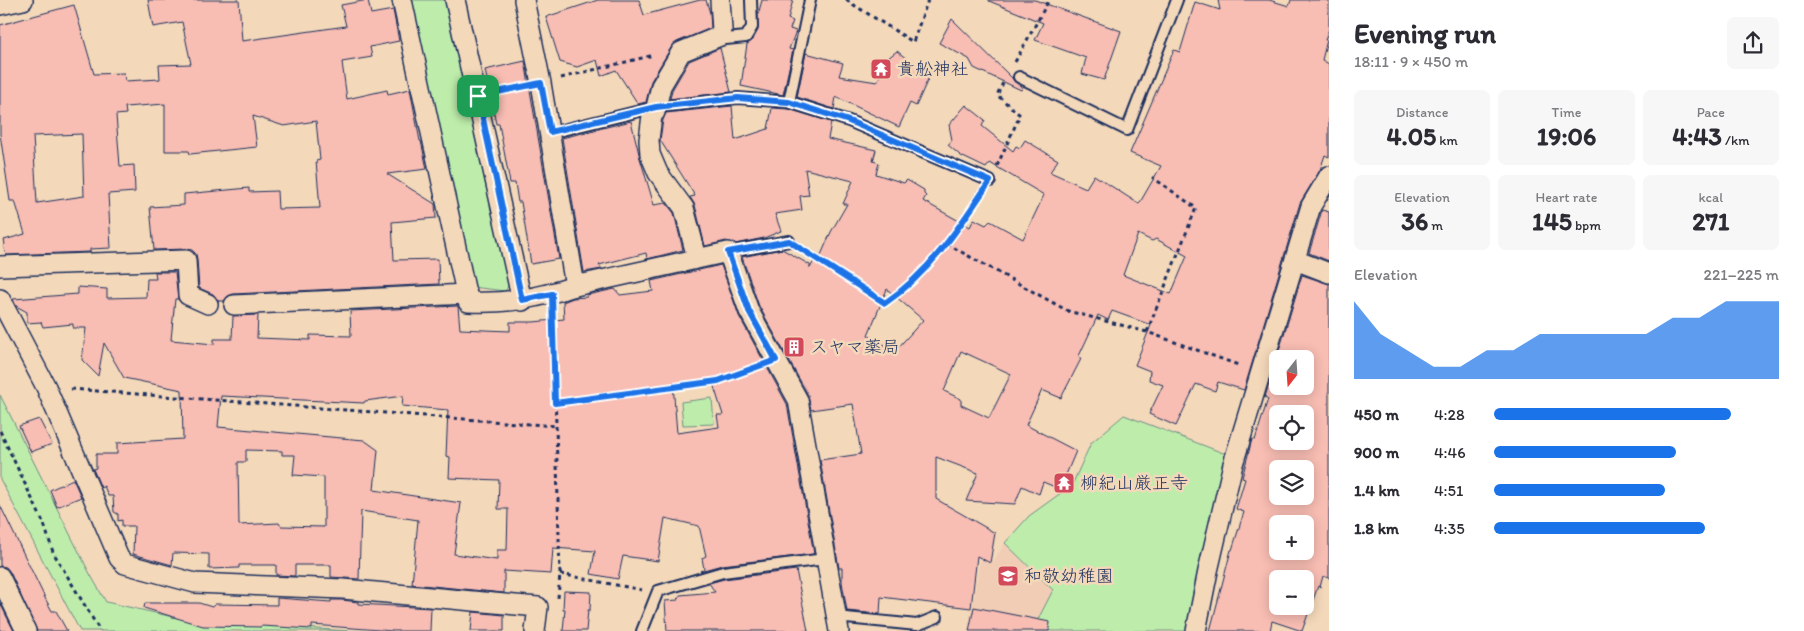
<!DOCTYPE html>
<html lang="en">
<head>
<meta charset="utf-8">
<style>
	:root { --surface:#fff; --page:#f7f7f7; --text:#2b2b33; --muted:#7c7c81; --accent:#1a73e8 }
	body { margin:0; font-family:Itim,"Klee One",sans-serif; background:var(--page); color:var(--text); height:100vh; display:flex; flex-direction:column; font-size:19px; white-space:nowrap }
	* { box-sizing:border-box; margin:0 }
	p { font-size:16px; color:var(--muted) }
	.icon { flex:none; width:28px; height:28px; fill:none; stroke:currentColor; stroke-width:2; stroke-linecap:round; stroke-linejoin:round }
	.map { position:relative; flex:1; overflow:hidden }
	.side { display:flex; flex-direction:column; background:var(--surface); width:475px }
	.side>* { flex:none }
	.needle { width:32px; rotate:197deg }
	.controls { position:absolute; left:1269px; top:350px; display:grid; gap:10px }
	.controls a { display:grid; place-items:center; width:45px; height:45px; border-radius:8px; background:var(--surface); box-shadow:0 2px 12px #0003; font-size:25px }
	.pin { position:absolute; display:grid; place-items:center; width:42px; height:42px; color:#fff; margin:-21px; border-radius:10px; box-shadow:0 2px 8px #0006 }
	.round { display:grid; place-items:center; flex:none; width:52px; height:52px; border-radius:8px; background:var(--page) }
	.overview { display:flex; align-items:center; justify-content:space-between; height:85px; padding:0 25px }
	h1 { font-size:28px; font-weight:700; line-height:38px }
	.stats { display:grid; grid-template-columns:repeat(3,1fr); gap:8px; height:85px; padding:5px 25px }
	.stats div { display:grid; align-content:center; border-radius:8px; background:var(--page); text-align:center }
	.stats b { font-size:25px; font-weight:700 }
	.stats small { font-size:14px; font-weight:400 }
	.stats p { font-size:14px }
	.chart { height:140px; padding:10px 25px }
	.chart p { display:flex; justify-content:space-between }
	.chart svg { width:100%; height:90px; margin-top:5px; fill:var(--accent); opacity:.7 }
	ul { padding:0 25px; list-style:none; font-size:16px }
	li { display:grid; grid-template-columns:80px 60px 1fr; align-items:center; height:38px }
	li i { height:12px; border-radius:6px; background:var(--accent) }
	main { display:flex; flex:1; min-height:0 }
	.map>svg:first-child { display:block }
	.built { fill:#f1cdb6 }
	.green { fill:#beedab; stroke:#6c8e84 }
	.building { fill:#f8bdb3; stroke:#1b2f5e; fill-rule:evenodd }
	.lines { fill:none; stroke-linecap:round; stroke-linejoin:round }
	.lane-casing { stroke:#1b2f5e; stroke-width:14 }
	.street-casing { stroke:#1b2f5e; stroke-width:22 }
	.path { stroke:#1b2f5e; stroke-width:3; stroke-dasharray:4 4; stroke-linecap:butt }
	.lane { stroke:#f4d8ba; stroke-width:10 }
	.street { stroke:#f4d8ba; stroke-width:19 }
	.route-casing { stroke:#fff; stroke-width:10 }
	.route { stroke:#1a73e8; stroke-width:6 }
	.labels { text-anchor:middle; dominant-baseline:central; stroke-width:5; stroke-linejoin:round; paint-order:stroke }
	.poi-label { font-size:18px; fill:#1b2f5e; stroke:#f4d8ba; text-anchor:start }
</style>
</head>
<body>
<main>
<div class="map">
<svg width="1329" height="631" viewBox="0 0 1329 631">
	<rect width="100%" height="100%" fill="#f4d8ba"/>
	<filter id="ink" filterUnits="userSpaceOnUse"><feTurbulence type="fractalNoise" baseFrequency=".02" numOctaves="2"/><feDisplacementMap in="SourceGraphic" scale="10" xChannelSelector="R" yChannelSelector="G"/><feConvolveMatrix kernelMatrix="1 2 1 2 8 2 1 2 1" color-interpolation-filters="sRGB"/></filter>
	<g filter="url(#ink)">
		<path class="built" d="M1005,543L1053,590L1032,631H968L981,555L993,562Z"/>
		<g class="green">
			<path d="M406,0H451L512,281L505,291L472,287Z"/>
			<path d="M0,395L90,574L106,602L191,621L350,631H80L0,479Z"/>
			<path d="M712,398L714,424L683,425L681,402Z"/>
			<path d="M1124,415L1231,456L1189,631H1032L1053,590L1005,543L1029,516L1072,485L1091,443Z"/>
		</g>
		<g class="building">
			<path d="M148,0H239L242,41L346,26L341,5L368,0L371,14L393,10L399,41L370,47L372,57L342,62L347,99L387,90L388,94L410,89L420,141H421L427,169L387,174L435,204L436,218L392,222L394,260L438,259L439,284L233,294L228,296L224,301H218L213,294L199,288L197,259L196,254L192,250L186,249L154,250L150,207L184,205V194L249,188V192L277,191L278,209L320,208L316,161L320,160L316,121L284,126L253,116L257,147L190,154L189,151H165V104L125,107L126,114L116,115L120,166L134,165L135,192L108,194L111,248L90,249V252L6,255L3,246L5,244L4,240L25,234L15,201H10L0,134V25L74,5L94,74L124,73L125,81L160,79L159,65L191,64L182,22L153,27ZM82,134L84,196L37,203L33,136Z"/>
			<path d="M598,0H639L644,15L700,0H706L710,13L711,28L677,42L672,46L651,81L646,102L638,104L616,70L601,76L597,60L577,67L560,62L546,17Z"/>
			<path d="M762,0H793L788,19L793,21L790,29L796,31L789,49L793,50L783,95L741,86L747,44L752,41L758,30V15Z"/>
			<path d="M989,0H1035L1121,31L1104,80L1082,74L1086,58L1035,40L1043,23L989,1Z"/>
			<path d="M1218,0H1269L1289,6L1291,0H1329V29L1325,40H1327L1322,60L1329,64V157L1325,155L1320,170L1300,203L1244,390L1218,382L1215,391L1196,384L1176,426L1149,414L1163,385L1149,380L1150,371L1135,365L1151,325L1112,311L1108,320L1098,315L1079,356L1081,359L1061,398L1042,390L1026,425L1076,451L1060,489L1043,482L1039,494L1022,486L1015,504L966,501L978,473L936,457V499L995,533L990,563L977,556L971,608L881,597L880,614L847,611L842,582V568H839L820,460L861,454L853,404L811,410L808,395L759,306L742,257L782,249L810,265V268L817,256L818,262L831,232L847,204H843L853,181L805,169L809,195L800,196L802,210L775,214L781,231L764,238L735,244L726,241L705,246L695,205L690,197L695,196L660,140L663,120L666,113L732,106L735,140L768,129L772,108L788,109L831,122L828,139L876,150L873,161L879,163L876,174L904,183L907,180L924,190V194L926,196L923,201L970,227L974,219L986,225L990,221L1023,239L1044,195L990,163L986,168L961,156L948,145L952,140L949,125L966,105L985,120L982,126L1013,151L1016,146L1020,148L1025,140L1058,160L1050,172L1086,188L1094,175L1139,204L1161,166L1130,153L1174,50L1180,52L1195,2L1220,10ZM1138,234L1152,241L1156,239L1187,256L1171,294L1123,275ZM887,289L923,320L895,351L868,335ZM961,351L1011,374L989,418L961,405V399L944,391Z"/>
			<path d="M952,19L1012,78L1014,81L1023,88L1021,90L974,68L969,59L939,43Z"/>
			<path d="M720,48L731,92L670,99L672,90L689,61Z"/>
			<path d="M897,51L929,77L916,106L910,103L899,127L836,97L834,109L797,97L806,53L843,63L839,76L877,82L888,58Z"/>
			<path d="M525,61L559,259L531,264L521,202H518L515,183H510L499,124H496L485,70Z"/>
			<path d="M631,121L640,158L654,205L666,203L674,213L683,250L647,259L646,253L599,265L602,269L584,272L562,138Z"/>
			<path d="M1322,210L1329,212V261L1309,253Z"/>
			<path d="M721,265L739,316L787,404L814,554L722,565L700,571L704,569L702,558L706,556L699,526L665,518L658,561L623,556L618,579L591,574L595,551L553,548L551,574L504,571V593L412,584L418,520L361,511L359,579L331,577V565H295V576L276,575V565H239V568L209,569V554L173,553L172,565L133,554L134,526H122V520L118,521V514L114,512L113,496H108L104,486L101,488L93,469L96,468V454H117V443L183,439L182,390L124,378L104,343L98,376L82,360L86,328H73V324L43,327L41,322L27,323V312L16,306L13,299L78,294V287L107,289V298L146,297L147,279H156L155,272H175L178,299H175L171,340L214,344V339H232L233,316L258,315L257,338L310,340V335L351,336L350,311L458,306L460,329L510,331V322H533L564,319L563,302L573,298L587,297V295L615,289L620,295L653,291L651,281ZM712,380L723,415H717L719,427L677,433L673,384ZM221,396L364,403L365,401L403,396L402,406L448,410L446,456L450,457L449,478L499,480L498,509H508L507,550H497V560L454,554L461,503L374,490L378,450L364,440L218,427ZM246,450L282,451V455H295L293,475L324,477V527L281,526L279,523L239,525L238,462H246Z"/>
			<path d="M1302,275L1329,284V578L1323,576L1320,587L1318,586L1302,631L1272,621L1270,631H1210L1231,550H1232L1244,512L1236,509L1245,479L1242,478L1249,451L1252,439L1255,440L1268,399L1265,397ZM1278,359H1305V386H1278ZM1278,414H1305V441H1278ZM1278,469H1305V496H1278ZM1278,524H1305V551H1278ZM1278,579H1305V606H1278Z"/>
			<path d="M39,419L52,444L31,452L19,426Z"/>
			<path d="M73,479L81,497L57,507L50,490Z"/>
			<path d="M0,505L46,600L52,611H56L67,631H37L10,572L6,567L0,566Z"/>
			<path d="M796,570L808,631H667L665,601L678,600L680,595L715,592L709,583L724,579Z"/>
			<path d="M564,591L591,592L590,610H588L586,631H563L565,609H563Z"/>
			<path d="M277,598L331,602V600H342L358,602V604L431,608L430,631H393L312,625V629L261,626V627L203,626L144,608L145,603H199L212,607L215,604L277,605Z"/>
			<path d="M0,603L14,631H0Z"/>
			<path d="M974,607L1050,622L1049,631H969Z"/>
			<path d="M473,612L504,615V631H471Z"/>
		</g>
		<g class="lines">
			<g class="lane-casing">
				<g id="lane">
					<path d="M716,40L746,37L752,27L751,0"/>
					<path d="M1019,77L1127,130L1177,0"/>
					<path d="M789,102L810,0"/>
					<path d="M550,133L656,107L738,98L789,102L849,121L990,181"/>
					<path d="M728,252L789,241"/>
					<path d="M836,617L917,625L937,617"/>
					<path d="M642,631L658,591L723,572L825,559"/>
				</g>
			</g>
			<g class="street-casing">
				<g id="street">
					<path d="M402,0L468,302C507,304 538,298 575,286L728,252L749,311L798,400L839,631"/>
					<path d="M455,0L522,301"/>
					<path d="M524,0L541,83L575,286"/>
					<path d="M0,5L23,0"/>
					<path d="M697,258L684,208L658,173L650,154L649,140L652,115L655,112L661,86L681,52L720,36L722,30L720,0"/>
					<path d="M1295,260L1329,273"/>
					<path d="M0,266L186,260L188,295L208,304"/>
					<path d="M0,299L46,387L119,558L125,564L195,583L343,589L538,607L535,631"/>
					<path d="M234,305L467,294"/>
					<path d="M0,577L26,631"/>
					<path d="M1196,631L1208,571L1233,464L1311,206L1329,176"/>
				</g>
			</g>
			<g class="path">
				<path d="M846,0L913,42L928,0"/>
				<path d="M1015,62L1049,0"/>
				<path d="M561,78L654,55"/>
				<path d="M497,92L520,88"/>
				<path d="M997,166L1020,115L997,95L1003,83"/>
				<path d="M947,244L1068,311L1147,332L1241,366"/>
				<path d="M802,249L885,303C926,275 953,235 981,195"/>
				<path d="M553,314L560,574L558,598"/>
				<path d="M1147,332L1196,208L1152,177"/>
				<path d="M71,389L556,426"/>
				<path d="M555,403L718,381L755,367"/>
				<path d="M0,431L44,524L53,552L100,631"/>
				<path d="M560,574L642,590"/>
			</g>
			<use href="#lane" class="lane"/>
			<use href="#street" class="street"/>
		</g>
	</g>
	<g class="lines" filter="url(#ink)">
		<g class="route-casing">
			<path id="route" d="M541,83L550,132L656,107L738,98L789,102L849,121L990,181C960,226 931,272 885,303L789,241L728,252L749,311L776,360L718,381L555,403L552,294L522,300L478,96Z"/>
		</g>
		<use href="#route" class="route"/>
	</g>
	<defs>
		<g id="temple-square" transform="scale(1.125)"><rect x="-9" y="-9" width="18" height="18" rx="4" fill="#d1495b" stroke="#f4d8ba"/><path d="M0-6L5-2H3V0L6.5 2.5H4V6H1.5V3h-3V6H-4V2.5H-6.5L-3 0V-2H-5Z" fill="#fff"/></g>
		<g id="building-square" transform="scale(1.125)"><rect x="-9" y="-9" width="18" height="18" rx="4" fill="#d1495b" stroke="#f4d8ba"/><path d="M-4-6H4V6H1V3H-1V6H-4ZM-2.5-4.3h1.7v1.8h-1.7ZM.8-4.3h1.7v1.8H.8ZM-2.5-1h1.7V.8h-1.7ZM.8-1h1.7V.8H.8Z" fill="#fff"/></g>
		<g id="school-square" transform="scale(1.125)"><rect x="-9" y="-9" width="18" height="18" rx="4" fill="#d1495b" stroke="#f4d8ba"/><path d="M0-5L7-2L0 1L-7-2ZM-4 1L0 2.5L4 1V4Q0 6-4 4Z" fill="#fff"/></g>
	</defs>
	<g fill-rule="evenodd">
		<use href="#temple-square" x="881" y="69"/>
		<use href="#building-square" x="794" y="347"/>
		<use href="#temple-square" x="1064" y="483"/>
		<use href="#school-square" x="1008" y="576"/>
	</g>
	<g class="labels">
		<g class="poi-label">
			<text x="897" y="69">貴舩神社</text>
			<text x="810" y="347">スヤマ薬局</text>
			<text x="1080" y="483">柳紀山厳正寺</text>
			<text x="1024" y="576">和敬幼稚園</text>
		</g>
	</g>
</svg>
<div class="controls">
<a><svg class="needle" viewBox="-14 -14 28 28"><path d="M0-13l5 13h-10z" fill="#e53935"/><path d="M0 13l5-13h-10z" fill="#7c7c81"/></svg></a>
<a><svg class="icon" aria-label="locate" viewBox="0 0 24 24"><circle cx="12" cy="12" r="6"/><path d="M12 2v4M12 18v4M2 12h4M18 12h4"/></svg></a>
<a><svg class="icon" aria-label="layers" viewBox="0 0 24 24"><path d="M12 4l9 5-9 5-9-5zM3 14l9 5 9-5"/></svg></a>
<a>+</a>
<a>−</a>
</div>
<div class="pin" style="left:478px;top:96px;background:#1e9e55"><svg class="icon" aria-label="arrive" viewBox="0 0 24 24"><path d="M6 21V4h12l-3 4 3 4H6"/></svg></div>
</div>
<section class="side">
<div class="overview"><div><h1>Evening run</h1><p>18:11 · 9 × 450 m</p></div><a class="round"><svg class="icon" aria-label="share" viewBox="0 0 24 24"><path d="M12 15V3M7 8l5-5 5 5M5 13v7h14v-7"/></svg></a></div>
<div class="stats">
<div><p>Distance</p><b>4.05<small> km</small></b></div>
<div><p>Time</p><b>19:06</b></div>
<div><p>Pace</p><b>4:43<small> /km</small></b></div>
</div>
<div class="stats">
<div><p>Elevation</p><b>36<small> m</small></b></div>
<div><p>Heart rate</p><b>145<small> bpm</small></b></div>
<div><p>kcal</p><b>271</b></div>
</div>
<div class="chart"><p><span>Elevation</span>221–225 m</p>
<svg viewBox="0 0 160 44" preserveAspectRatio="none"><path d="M0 44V6L10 22L20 30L30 38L40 38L50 30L60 30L70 22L80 22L90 22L100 22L110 22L120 14L130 14L140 6L150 6L160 6V44z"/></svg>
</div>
<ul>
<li><b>450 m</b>4:28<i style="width:83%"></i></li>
<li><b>900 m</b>4:46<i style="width:64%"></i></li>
<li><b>1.4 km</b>4:51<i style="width:60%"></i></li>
<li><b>1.8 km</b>4:35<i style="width:74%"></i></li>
</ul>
</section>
</main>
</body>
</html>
